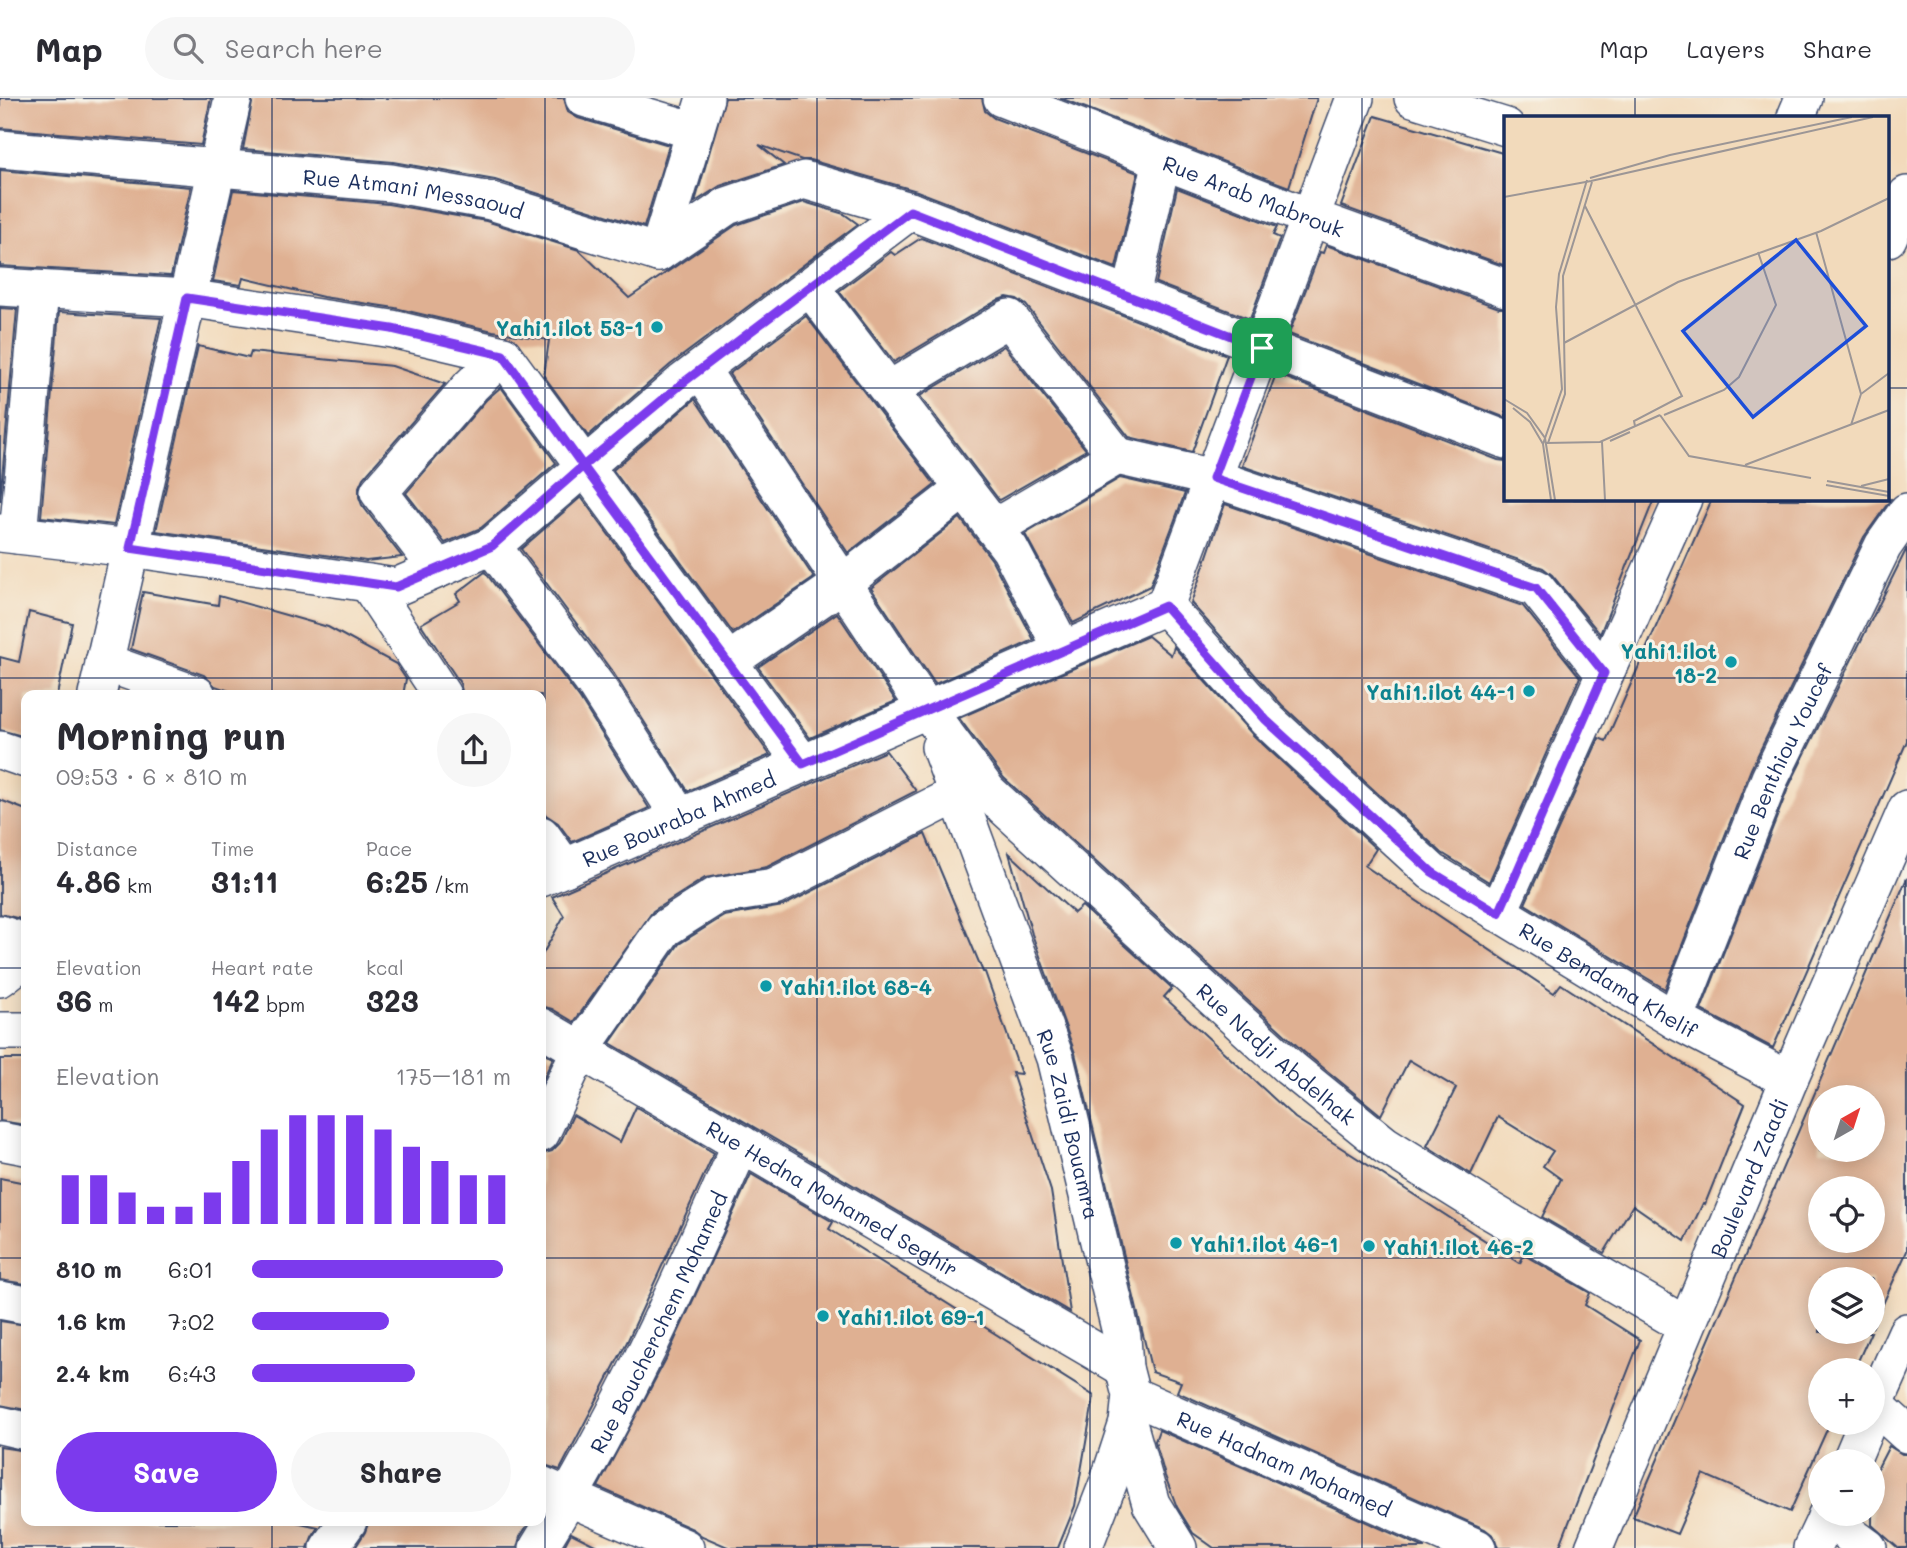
<!DOCTYPE html>
<html lang="en">
<head>
<meta charset="utf-8">
<style>
	:root { --surface:#fff; --page:#f7f7f7; --text:#2b2b33; --muted:#7c7c81; --line:#e1e1e2; --accent:#7c3aed }
	body { margin:0; font-family:Mali,sans-serif; background:var(--page); color:var(--text); height:100vh; display:flex; flex-direction:column; font-size:26px; white-space:nowrap }
	* { box-sizing:border-box; margin:0 }
	p { font-size:23px; color:var(--muted) }
	.icon { flex:none; width:38px; height:38px; fill:none; stroke:currentColor; stroke-width:2; stroke-linecap:round; stroke-linejoin:round }
	.map { position:relative; flex:1; overflow:hidden }
	.panel { position:absolute; left:21px; top:592px; width:525px; height:836px; display:flex; flex-direction:column; background:var(--surface); border-radius:14px; box-shadow:0 4px 18px #0003 }
	.panel>* { flex:none }
	.needle { width:46px; rotate:39deg }
	.buttons { position:absolute; left:1808px; top:987px; display:grid; gap:14px }
	.buttons a { display:grid; place-items:center; width:77px; height:77px; border-radius:50%; background:var(--surface); box-shadow:0 4px 18px #0003; font-size:35px }
	.pin { position:absolute; display:grid; place-items:center; width:60px; height:60px; color:#fff; margin:-30px; border-radius:14px; box-shadow:0 4px 10px #0006 }
	.round { display:grid; place-items:center; flex:none; width:74px; height:74px; border-radius:37px; background:var(--page) }
	.headline { display:flex; align-items:center; justify-content:space-between; height:119px; padding:0 35px }
	h1 { font-size:38px; font-weight:700; line-height:52px }
	.metrics { display:grid; grid-template-columns:repeat(3,1fr); gap:10px; height:119px; padding:7px 35px }
	.metrics div { display:grid; align-content:center }
	.metrics b { font-size:30px; font-weight:700 }
	.metrics small { font-size:19px; font-weight:400 }
	.metrics p { font-size:19px }
	.chart { height:196px; padding:14px 35px }
	.chart p { display:flex; justify-content:space-between }
	.chart svg { width:100%; height:126px; margin-top:7px; stroke:var(--accent); stroke-width:6 }
	.button { display:flex; gap:14px; margin-top:auto; padding:14px 35px }
	.button a { flex:1; height:80px; border-radius:42px; background:var(--accent); color:#fff; font-size:28px; font-weight:700; line-height:80px; text-align:center }
	.button a+a { background:var(--page); color:var(--text) }
	ul { padding:0 35px; list-style:none; font-size:23px }
	li { display:grid; grid-template-columns:112px 84px 1fr; align-items:center; height:52px }
	li i { height:18px; border-radius:9px; background:var(--accent) }
	header { display:flex; align-items:center; gap:42px; box-sizing:border-box; height:98px; padding:0 35px; background:var(--surface); border-bottom:2px solid var(--line) }
	header strong { font-size:33px }
	nav { display:flex; gap:38px; margin-inline-start:auto; font-size:24px }
	.search { width:490px; height:63px; background:var(--page); display:flex; align-items:center; gap:18px; box-sizing:border-box; padding:0 24px; border-radius:38px; color:var(--muted); font-size:26px }
	.map>svg:first-child { display:block }
	.building { fill:#dfb092; fill-rule:evenodd }
	.lines { fill:none; stroke-linecap:round; stroke-linejoin:round }
	.minor-casing { stroke:#3b496c; stroke-width:40 }
	.minor { stroke:#fff; stroke-width:37 }
	.route-casing { stroke:#fff; stroke-width:14 }
	.route { stroke:#7c3aed; stroke-width:9 }
	.grid { fill:none; stroke:#1b2f5e; stroke-width:2; stroke-opacity:0.55 }
	.culture-dot { fill:#0f9aa8; stroke:#f7f3e8; stroke-width:2.5 }
	.labels { text-anchor:middle; dominant-baseline:central; stroke-width:6; stroke-linejoin:round; paint-order:stroke }
	.street-label { font-size:21px; fill:#1b2f5e; stroke:#f7f3e8 }
	.culture-label { font-size:21px; font-weight:bold; fill:#0d838f; stroke:#f7f3e8; text-anchor:start }
	.inset-road { fill:none; stroke:#9c9696; stroke-width:2 }
	.view { fill:#1d4ed8; fill-opacity:0.15; stroke:#1d4ed8; stroke-width:3.5 }
	.inset-edge { fill:none; stroke:#1b2f5e; stroke-width:3.5 }
</style>
</head>
<body>
<header>
<strong>Map</strong>
<div class="search"><svg class="icon" aria-label="search" viewBox="0 0 24 24"><circle cx="10" cy="10" r="6"/><path d="M15 15l6 6"/></svg>Search here</div>
<nav><a>Map</a><a>Layers</a><a>Share</a></nav>
</header>
<div class="map">
<svg width="1907" height="1450" viewBox="0 0 1907 1450">
	<rect width="100%" height="100%" fill="#f7f3e8"/>
	<filter id="ink" filterUnits="userSpaceOnUse"><feTurbulence type="fractalNoise" baseFrequency=".0143" numOctaves="2"/><feDisplacementMap in="SourceGraphic" scale="14" xChannelSelector="R" yChannelSelector="G"/><feConvolveMatrix kernelMatrix="1 2 1 2 8 2 1 2 1" color-interpolation-filters="sRGB"/></filter>
	<filter id="wash" filterUnits="userSpaceOnUse"><feTurbulence type="fractalNoise" baseFrequency=".00686" numOctaves="4" result="noise"/><feDisplacementMap in="SourceGraphic" scale="28" xChannelSelector="R" yChannelSelector="G"/><feGaussianBlur stdDeviation="1.57" result="paint"/><feColorMatrix in="noise" values="0 0 0 0 0 0 0 0 0 0 0 0 0 0 0 0 0 1.4 0 .05"/><feComposite in="paint" operator="in"/></filter>
	<g filter="url(#wash)">
		<rect width="100%" height="100%" fill="#f2dabb"/>
		<g id="blocks">
			<g class="building">
				<path d="M0,0H211L201,47L0,30Z"/>
				<path d="M253,0H564L568,14L578,20L669,47L644,129L495,82L393,64L243,51Z"/>
				<path d="M725,0H982L985,13L994,20L1138,75L1116,170L917,93L810,62H802L759,47L784,67L720,88L695,104Z"/>
				<path d="M1060,0H1317L1289,89Z"/>
				<path d="M1375,18L1506,56V168L1341,108Z"/>
				<path d="M0,72L191,89L171,178L0,168Z"/>
				<path d="M1177,90L1277,129L1273,137L1280,140L1250,221L1156,185Z"/>
				<path d="M233,92L388,106L486,123L579,152L629,200L736,127L804,104L844,116L858,126L670,267L588,338L544,278L549,242L493,233L395,210L323,199L243,180L241,187L213,183Z"/>
				<path d="M921,140L1227,257L1192,354L1129,339L1026,207L1017,201L1007,199L998,202L894,264L839,193L891,154L895,157Z"/>
				<path d="M1326,147L1499,210H1506V320L1289,236L1320,154L1323,155Z"/>
				<path d="M0,210L17,211L0,403Z"/>
				<path d="M59,214L161,220L114,427L41,419Z"/>
				<path d="M806,218L935,387L848,455L729,276Z"/>
				<path d="M198,248L249,260L251,254L392,268L445,286L363,380L359,389V399L362,407L402,459L366,463L156,433Z"/>
				<path d="M1004,248L1086,352L999,402L920,298Z"/>
				<path d="M1276,276L1498,362L1506,363V401H1654L1600,536L1552,477L1543,470L1242,368Z"/>
				<path d="M501,289L556,365L481,430L445,445L406,395L486,302Z"/>
				<path d="M695,301L814,480L733,535L613,372Z"/>
				<path d="M1120,380L1185,395L1150,488L1073,525L1025,436Z"/>
				<path d="M581,399L711,576L770,657L688,693L614,576L521,451Z"/>
				<path d="M1712,401H1891L1864,439L1751,671L1665,891L1525,806L1599,640L1606,643Z"/>
				<path d="M1225,406L1523,508L1580,579L1489,784L1442,755L1282,607L1191,505Z"/>
				<path d="M960,420L992,462L1034,542L935,586L871,490Z"/>
				<path d="M1907,450V643L1773,950L1701,912L1789,688Z"/>
				<path d="M485,474L580,601L649,710L572,744L558,725L546,717L541,710V597H463L460,585L421,526L460,503L456,496Z"/>
				<path d="M143,494L218,507L219,498L328,529L396,566L406,581L403,597H241L215,588L204,577L131,551Z"/>
				<path d="M29,514L72,525L57,597H26V639L0,632V559L19,564Z"/>
				<path d="M837,515L896,603L810,640L758,569Z"/>
				<path d="M1148,538L1171,557L1174,549L1253,637L1376,751L1365,768L1554,895L1561,886L1745,1006L1705,1106L1703,1105L1685,1143L1633,1107L1604,1155L1542,1119L1561,1081L1543,1068L1553,1053L1498,1019L1471,1076L1427,1048L1456,990L1409,962L1381,1017L1304,954L1004,680L959,620Z"/>
				<path d="M886,653L916,693L767,769L705,780L653,813L574,924L552,911L541,908V859L564,818L552,799Z"/>
				<path d="M0,702L26,712V797L21,821L0,816Z"/>
				<path d="M925,736L983,874H985L1021,976L1012,975L1051,1093L1070,1214L610,945L679,846L724,818L783,808Z"/>
				<path d="M1009,755L1074,815L1082,808L1172,890L1164,899L1295,1020L1520,1165L1524,1157L1590,1195L1585,1207L1640,1242L1559,1450H1498L1494,1438L1485,1431L1177,1294L1181,1284L1152,1274L1075,955L1032,836Z"/>
				<path d="M1907,780V1153L1872,1230V1181H1820V1234H1871L1854,1272H1820V1325H1830L1790,1414L1703,1376L1677,1436L1633,1419ZM1820,999H1872V1052H1820ZM1820,1090H1872V1143H1820Z"/>
				<path d="M541,953L553,960L541,986Z"/>
				<path d="M0,961H26V1027L0,1023Z"/>
				<path d="M636,1009L714,1055L628,1242L560,1372L541,1366V1056L552,1053L560,1045L573,1017L620,1044Z"/>
				<path d="M751,1076L833,1124L829,1131L1094,1298L1075,1408L1058,1450H730L702,1438L693,1431L598,1389L666,1261Z"/>
				<path d="M0,1080L26,1085V1186L0,1182Z"/>
				<path d="M0,1223L26,1227V1312L0,1307Z"/>
				<path d="M1159,1332L1425,1450H1214L1193,1435L1177,1409L1165,1378L1155,1343Z"/>
				<path d="M1889,1348L1902,1356H1907V1450H1898L1872,1427V1381Z"/>
				<path d="M0,1349L26,1353V1423H292L318,1429L312,1439L308,1450H0Z"/>
				<path d="M369,1423H530L520,1439L517,1450H355L365,1434Z"/>
				<path d="M571,1435L601,1450H563Z"/>
			</g>
		</g>
	</g>
	<g filter="url(#ink)">
		<use href="#blocks" fill-opacity="0" stroke="#3b496c" stroke-width="2"/>
		<g class="lines">
			<g class="minor-casing">
				<g id="minor">
					<path d="M584,0L695,33"/>
					<path id="s1" d="M1002,0L1312,120L1506,190"/>
					<path d="M1413,0L1506,29"/>
					<path d="M1796,19L1804,0"/>
					<path id="s2" d="M0,51L391,85L491,103L658,155L727,108L804,82L910,113L1506,342"/>
					<path d="M1888,140L1907,97"/>
					<path d="M658,155L705,0"/>
					<path d="M0,189L187,200L392,231L503,257L803,666"/>
					<path d="M810,189L1010,451L1063,552"/>
					<path d="M1131,198L1162,62"/>
					<path id="s3" d="M701,272L927,612L988,694L1290,970L1385,1047L1489,1112L1685,1227"/>
					<path d="M889,292L1009,220L1117,358L994,430"/>
					<path d="M1117,358L1213,380L1536,490L1604,575"/>
					<path d="M0,435L130,450L396,489L492,448L683,284L910,113"/>
					<path d="M18,437L40,192"/>
					<path d="M492,448L597,589L680,719"/>
					<path d="M438,471L379,394L471,288L503,257"/>
					<path d="M368,485L442,597"/>
					<path id="s4" d="M1165,508L1267,622L1432,774L1675,922L1789,982"/>
					<path d="M1165,508L1355,0"/>
					<path d="M104,564L197,597"/>
					<path d="M728,564L843,485L964,391"/>
					<path d="M97,597L233,0"/>
					<path id="s5" d="M940,649L1055,960L1122,1239L1124,1270L1131,1297L1128,1325L1109,1383L1083,1450"/>
					<path d="M0,652L26,661"/>
					<path d="M541,737L565,770"/>
					<path id="s6" d="M541,780L1165,508"/>
					<path d="M1498,815L1683,401"/>
					<path d="M0,836L26,845"/>
					<path d="M0,880L26,860"/>
					<path id="s7" d="M1675,922L1770,680L1883,448L1907,414"/>
					<path id="s8" d="M541,929L1124,1270"/>
					<path d="M0,933H26"/>
					<path d="M541,1035L580,952L664,831L716,798L774,789L957,696"/>
					<path d="M0,1043L26,1048"/>
					<path d="M0,1202L26,1207"/>
					<path id="s9" d="M1131,1297L1477,1450"/>
					<path d="M1875,1307L1907,1336"/>
					<path d="M1872,1312L1907,1234"/>
					<path d="M1128,1325L1151,1406L1178,1450"/>
					<path d="M0,1327L26,1333"/>
					<path d="M1851,1363L1867,1325"/>
					<path d="M541,1387L685,1450"/>
					<path d="M1826,1419L1868,1450"/>
					<path d="M329,1450L348,1423"/>
					<path id="s10" d="M538,1450C618,1322 681,1184 741,1046"/>
					<path id="s11" d="M1594,1450L1789,982L1907,711"/>
					<path d="M1812,1450L1828,1416"/>
				</g>
			</g>
			<use href="#minor" class="minor"/>
		</g>
	</g>
	<g class="lines" filter="url(#ink)">
		<g class="route-casing">
			<path id="route" d="M1262,250L910,113L684,284L583,368L503,257L392,231L187,200L130,450L396,489L492,448L583,368L803,666L1165,508L1266,622L1432,774L1499,815L1604,575L1536,490L1213,380L1262,250"/>
		</g>
		<use href="#route" class="route"/>
	</g>
	<path class="grid" d="M272,0V597M545,0V1450M817,0V1450M1090,0V1450M1362,0V1450M1635,0V19M0,290H1506M1888,290H1907M1635,401V1450M0,580H1907M0,870H26M541,870H1907M0,1160H26M541,1160H1907M272,1423V1450"/>
	<g class="culture-dot">
		<circle cx="657" cy="229" r="7"/>
		<circle cx="1731" cy="564" r="7"/>
		<circle cx="1529" cy="593" r="7"/>
		<circle cx="766" cy="888" r="7"/>
		<circle cx="1176" cy="1145" r="7"/>
		<circle cx="1369" cy="1148" r="7"/>
		<circle cx="823" cy="1218" r="7"/>
	</g>
	<g class="labels">
		<g class="street-label">
			<text stroke="none"><textPath href="#s2" startOffset="416">Rue Atmani Messaoud</textPath></text>
			<text stroke="none"><textPath href="#s1" startOffset="270">Rue Arab Mabrouk</textPath></text>
			<text stroke="none"><textPath href="#s7" startOffset="280">Rue Benthiou Youcef</textPath></text>
			<text stroke="none"><textPath href="#s6" startOffset="150">Rue Bouraba Ahmed</textPath></text>
			<text stroke="none"><textPath href="#s4" startOffset="584">Rue Bendama Khelif</textPath></text>
			<text stroke="none"><textPath href="#s3" startOffset="900">Rue Nadji Abdelhak</textPath></text>
			<text stroke="none"><textPath href="#s5" startOffset="399">Rue Zaidi Bouamra</textPath></text>
			<text stroke="none"><textPath href="#s11" startOffset="401">Boulevard Zaadi</textPath></text>
			<text stroke="none"><textPath href="#s8" startOffset="338">Rue Hedna Mohamed Seghir</textPath></text>
			<text stroke="none"><textPath href="#s10" startOffset="256">Rue Boucherchem Mohamed</textPath></text>
			<text stroke="none"><textPath href="#s9" startOffset="168">Rue Hadnam Mohamed</textPath></text>
		</g>
		<g class="culture-label">
			<text x="643" y="229" text-anchor="end">Yahi1.ilot 53-1</text>
			<text x="1717" y="552" text-anchor="end">Yahi1.ilot<tspan x="1717" dy="24">18-2</tspan></text>
			<text x="1515" y="593" text-anchor="end">Yahi1.ilot 44-1</text>
			<text x="780" y="888">Yahi1.ilot 68-4</text>
			<text x="1190" y="1145">Yahi1.ilot 46-1</text>
			<text x="1383" y="1148">Yahi1.ilot 46-2</text>
			<text x="837" y="1218">Yahi1.ilot 69-1</text>
		</g>
	</g>
	<g transform="translate(1504 18)">
		<rect width="385" height="385" fill="#f2dabb"/>
		<path class="inset-road" d="M86,62L166,39L348,1M0,81L87,65L369,1M81,90L178,280L130,305L131,310M312,116L357,278M60,227L174,166L317,115L385,82M0,283L23,297L41,322L51,384M9,292L26,306L39,328L47,384M156,299L185,340L307,362M160,299L220,274L235,261L272,189L254,136M347,309L357,278L385,257M106,325L126,316M98,326L101,384M42,327L96,326L156,299M44,327L61,278L59,160L88,66M39,328L58,273L52,191L55,158L83,64M241,349L385,294M323,365L385,376M322,369L385,380M357,370L385,363"/>
		<path class="view" d="M292,124L362,210L249,301L179,215Z"/>
		<rect width="385" height="385" class="inset-edge"/>
	</g>
</svg>
<div class="buttons">
<a><svg class="needle" viewBox="-14 -14 28 28"><path d="M0-13l5 13h-10z" fill="#e53935"/><path d="M0 13l5-13h-10z" fill="#7c7c81"/></svg></a>
<a><svg class="icon" aria-label="locate" viewBox="0 0 24 24"><circle cx="12" cy="12" r="6"/><path d="M12 2v4M12 18v4M2 12h4M18 12h4"/></svg></a>
<a><svg class="icon" aria-label="layers" viewBox="0 0 24 24"><path d="M12 4l9 5-9 5-9-5zM3 14l9 5 9-5"/></svg></a>
<a>+</a>
<a>−</a>
</div>
<div class="pin" style="left:1262px;top:250px;background:#1e9e55"><svg class="icon" aria-label="arrive" viewBox="0 0 24 24"><path d="M6 21V4h12l-3 4 3 4H6"/></svg></div>
<section class="panel">
<div class="headline"><div><h1>Morning run</h1><p>09:53 · 6 × 810 m</p></div><a class="round"><svg class="icon" aria-label="share" viewBox="0 0 24 24"><path d="M12 15V3M7 8l5-5 5 5M5 13v7h14v-7"/></svg></a></div>
<div class="metrics">
<div><p>Distance</p><b>4.86<small> km</small></b></div>
<div><p>Time</p><b>31:11</b></div>
<div><p>Pace</p><b>6:25<small> /km</small></b></div>
</div>
<div class="metrics">
<div><p>Elevation</p><b>36<small> m</small></b></div>
<div><p>Heart rate</p><b>142<small> bpm</small></b></div>
<div><p>kcal</p><b>323</b></div>
</div>
<div class="chart"><p><span>Elevation</span>175–181 m</p>
<svg viewBox="0 0 160 44" preserveAspectRatio="none"><path d="M5 44V27M15 44V27M25 44V33M35 44V38M45 44V38M55 44V33M65 44V22M75 44V11M85 44V6M95 44V6M105 44V6M115 44V11M125 44V17M135 44V22M145 44V27M155 44V27"/></svg>
</div>
<ul>
<li><b>810 m</b>6:01<i style="width:97%"></i></li>
<li><b>1.6 km</b>7:02<i style="width:53%"></i></li>
<li><b>2.4 km</b>6:43<i style="width:63%"></i></li>
</ul>
<div class="button"><a>Save</a><a>Share</a></div>
</section>
</div>
</body>
</html>
